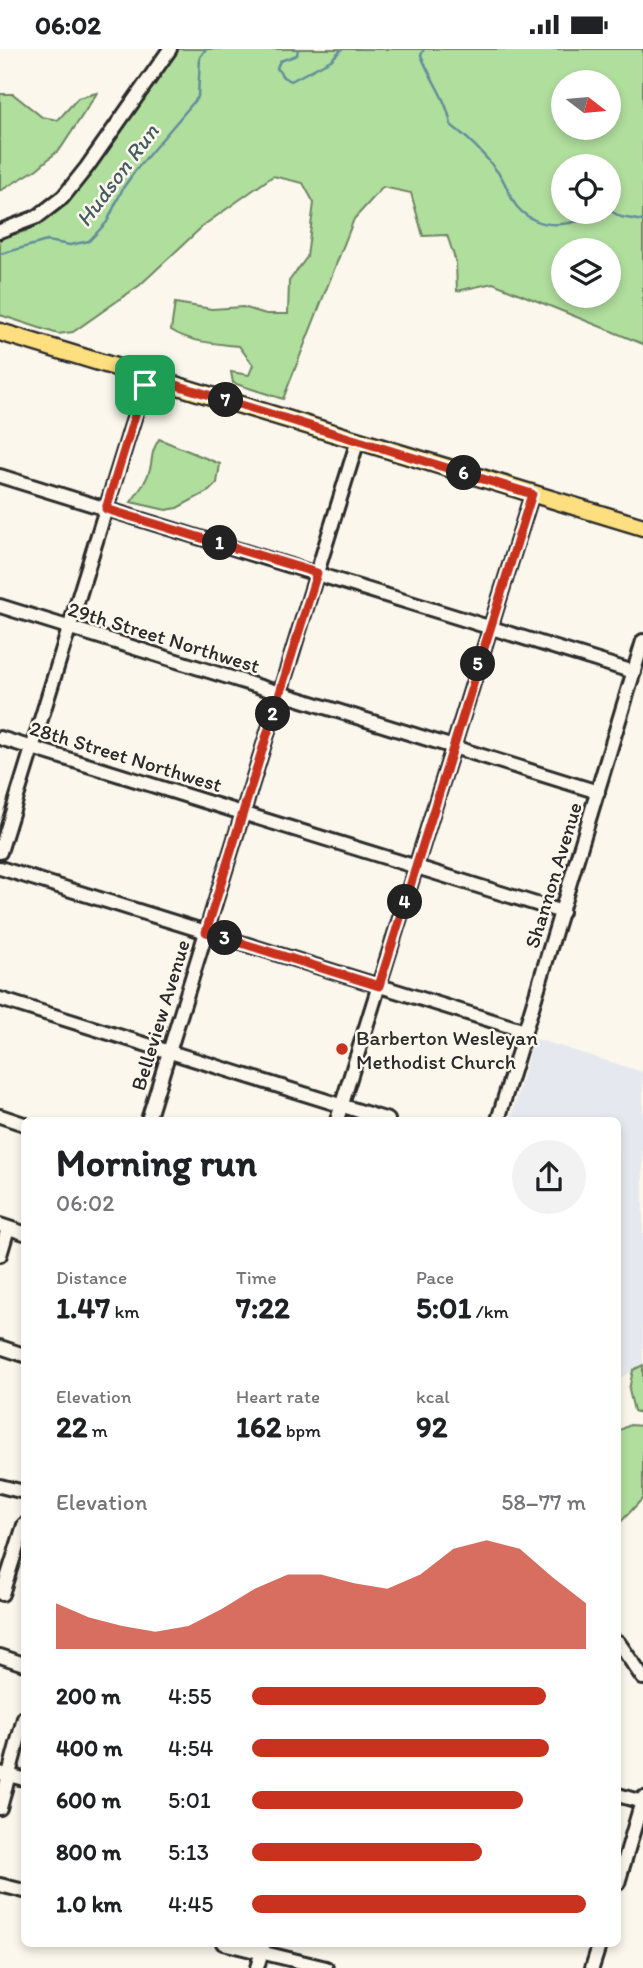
<!DOCTYPE html>
<html lang="en">
<head>
<meta charset="utf-8">
<style>
	:root { --surface:#fff; --page:#f2f2f2; --text:#202124; --muted:#757577; --accent:#c8321e }
	body { margin:0; font-family:Itim,sans-serif; background:var(--page); color:var(--text); height:100vh; display:flex; flex-direction:column; font-size:26px; white-space:nowrap }
	* { box-sizing:border-box; margin:0 }
	p { font-size:23px; color:var(--muted) }
	.icon { flex:none; width:38px; height:38px; fill:none; stroke:currentColor; stroke-width:2; stroke-linecap:round; stroke-linejoin:round }
	.map { position:relative; flex:1; overflow:hidden }
	.drawer { position:absolute; left:21px; top:1068px; width:600px; height:830px; display:flex; flex-direction:column; background:var(--surface); border-radius:10px; box-shadow:0 4px 10px #0003 }
	.drawer>* { flex:none }
	.needle { width:46px; rotate:106deg }
	.fabs { position:absolute; left:551px; top:21px; display:grid; gap:14px }
	.fabs a { display:grid; place-items:center; width:70px; height:70px; border-radius:50%; background:var(--surface); box-shadow:0 4px 10px #0003; font-size:35px }
	.pin { position:absolute; display:grid; place-items:center; width:60px; height:60px; color:#fff; margin:-30px; border-radius:14px; box-shadow:0 4px 10px #0006 }
	.km { position:absolute; width:35px; height:35px; margin:-18px; border-radius:50%; background:#222; color:#fff; font-size:19px; line-height:35px; text-align:center }
	.round { display:grid; place-items:center; flex:none; width:74px; height:74px; border-radius:37px; background:var(--page) }
	.head { display:flex; align-items:center; justify-content:space-between; height:119px; padding:0 35px }
	h1 { font-size:38px; font-weight:700; line-height:52px }
	.metrics { display:grid; grid-template-columns:repeat(3,1fr); gap:10px; height:119px; padding:7px 35px }
	.metrics div { display:grid; align-content:center }
	.metrics b { font-size:30px; font-weight:700 }
	.metrics small { font-size:19px; font-weight:400 }
	.metrics p { font-size:19px }
	.chart { height:196px; padding:14px 35px }
	.chart p { display:flex; justify-content:space-between }
	.chart svg { width:100%; height:126px; margin-top:7px; fill:var(--accent); opacity:.7 }
	ul { padding:0 35px; list-style:none; font-size:23px }
	li { display:grid; grid-template-columns:112px 84px 1fr; align-items:center; height:52px }
	li i { height:18px; border-radius:9px; background:var(--accent) }
	.status { display:flex; justify-content:space-between; align-items:center; height:49px; padding:0 35px; background:var(--surface); direction:ltr }
	.status svg { height:19px; fill:currentColor }
	.map>svg:first-child { display:block }
	.built { fill:#e6e8ef }
	.green { fill:#b0de9d; stroke:#6e8464; stroke-width:2; fill-rule:evenodd }
	.lines { fill:none; stroke-linecap:round; stroke-linejoin:round }
	.stream { stroke:#628e9b; stroke-width:2.5 }
	.minor-casing { stroke:#2b2b2b; stroke-width:18 }
	.major-casing { stroke:#2b2b2b; stroke-width:21 }
	.minor { stroke:#fbf7ec; stroke-width:12 }
	.major { stroke:#fddf80; stroke-width:16 }
	.route-casing { stroke:#fff; stroke-width:14 }
	.route { stroke:#c8321e; stroke-width:9 }
	.poi-dot { fill:#c8321e; stroke:#fbf7ec; stroke-width:2.5 }
	.labels { text-anchor:middle; dominant-baseline:central; stroke-width:5; stroke-linejoin:round; paint-order:stroke }
	.street-label { font-size:21px; fill:#2b2b2b; stroke:#fbf7ec }
	.poi-label { font-size:21px; fill:#2b2b2b; stroke:#fbf7ec; text-anchor:start }
	.water-label { font-size:23px; font-style:italic; fill:#465d63; stroke:#fbf7ec }
</style>
</head>
<body>
<div class="status"><b>06:02</b><svg viewBox="0 0 49 12"><path d="M0 12V9h3v3zM5 12V6h3v6zM10 12V3h3v9zM15 12V0h3v12zM26 1h20v11H26zM47 4h2v5h-2z"/></svg></div>
<div class="map">
<svg width="643" height="1919" viewBox="0 0 643 1919">
	<rect width="100%" height="100%" fill="#fbf7ec"/>
	<filter id="ink" filterUnits="userSpaceOnUse"><feTurbulence type="fractalNoise" baseFrequency=".0143" numOctaves="2"/><feDisplacementMap in="SourceGraphic" scale="14" xChannelSelector="R" yChannelSelector="G"/><feConvolveMatrix kernelMatrix="1 2 1 2 8 2 1 2 1" color-interpolation-filters="sRGB"/></filter>
	<g filter="url(#ink)">
		<path class="built" d="M533,989L643,1023V1316L618,1330V1071H511Z"/>
		<g class="green">
			<path d="M178,0H643V295L493,234L457,242L456,213L447,186L423,187L411,144L383,138L354,170L283,350L233,334L231,323L249,326L253,316L239,297C214,294 192,294 171,281L175,254L212,260L243,258L266,265H288L289,232L307,208L314,154L303,134L273,127L204,176L140,236L73,283L58,285L0,266V189L26,182L59,161ZM564,33H609V79H564ZM564,117H609V163H564ZM564,201H609V247H564Z"/>
			<path d="M97,44L61,99L37,120L0,142V45H13L42,68L58,71L78,49Z"/>
			<path d="M159,390L220,415L217,434L209,442L177,459L166,461L131,453C138,443 146,434 149,423C154,408 149,407 159,390Z"/>
			<path d="M643,1316V1365L634,1362L629,1341L633,1321Z"/>
			<path d="M630,1376L643,1377V1449L618,1476V1382Z"/>
		</g>
		<g class="lines">
			<g class="stream">
				<path d="M298,0L297,6L280,12L277,19L283,28L291,32L331,11L342,0"/>
				<path d="M424,0L421,6C430,30 447,50 451,76C470,90 486,107 500,126C507,136 510,150 518,159C542,185 576,175 603,163"/>
				<path d="M609,161L621,168L643,172"/>
				<path d="M0,205L47,192L70,196L89,192L107,173L123,139L135,122L198,48L200,8L206,0"/>
			</g>
			<g class="minor-casing">
				<g id="minor">
					<path d="M0,182L37,168L63,148L87,118L170,0"/>
					<path d="M0,427L634,623"/>
					<path d="M0,557L598,743"/>
					<path d="M0,689L562,863"/>
					<path d="M0,803L147,327"/>
					<path d="M0,819L525,982"/>
					<path d="M0,950L388,1071"/>
					<path d="M0,1067L24,1075"/>
					<path d="M148,1071L358,391"/>
					<path d="M337,1071L532,445"/>
					<path d="M498,1071L643,592"/>
					<path d="M0,1176L24,1184"/>
					<path d="M0,1206L8,1179"/>
					<path d="M0,1298L24,1306"/>
					<path d="M0,1437L24,1443"/>
					<path d="M2,1545L24,1476"/>
					<path d="M618,1593L643,1629"/>
					<path d="M0,1607L24,1615"/>
					<path d="M0,1724L24,1730"/>
					<path d="M618,1746L642,1753"/>
					<path d="M0,1759L24,1669"/>
					<path d="M618,1834L643,1749"/>
					<path d="M0,1836L24,1842"/>
					<path d="M223,1894L326,1919"/>
					<path d="M257,1919L264,1894"/>
					<path d="M592,1919L600,1894"/>
				</g>
			</g>
			<g class="major-casing">
				<path id="major" d="M0,283L643,478"/>
			</g>
			<use href="#minor" class="minor"/>
			<use href="#major" class="major"/>
		</g>
	</g>
	<g class="lines" filter="url(#ink)">
		<g class="route-casing">
			<path id="route" d="M147,327L532,445L379,937L206,883L317,524L106,460Z"/>
		</g>
		<use href="#route" class="route"/>
	</g>
	<circle class="poi-dot" cx="342" cy="1000" r="7"/>
	<g class="labels">
		<g class="street-label">
			<text transform="translate(164 588) rotate(17)">29th Street Northwest</text>
			<text transform="translate(126 707) rotate(17)">28th Street Northwest</text>
			<text transform="translate(553 826) rotate(-73)">Shannon Avenue</text>
			<text transform="translate(160 966) rotate(-73)">Belleview Avenue</text>
		</g>
		<g class="poi-label">
			<text x="356" y="988">Barberton Wesleyan<tspan x="356" dy="24">Methodist Church</tspan></text>
		</g>
		<g class="water-label">
			<text transform="translate(117 126) rotate(-53)">Hudson Run</text>
		</g>
	</g>
</svg>
<div class="fabs">
<a><svg class="needle" viewBox="-14 -14 28 28"><path d="M0-13l5 13h-10z" fill="#e53935"/><path d="M0 13l5-13h-10z" fill="#757577"/></svg></a>
<a><svg class="icon" aria-label="locate" viewBox="0 0 24 24"><circle cx="12" cy="12" r="6"/><path d="M12 2v4M12 18v4M2 12h4M18 12h4"/></svg></a>
<a><svg class="icon" aria-label="layers" viewBox="0 0 24 24"><path d="M12 4l9 5-9 5-9-5zM3 14l9 5 9-5"/></svg></a>
</div>
<div class="pin" style="left:145px;top:336px;background:#1e9e55"><svg class="icon" aria-label="arrive" viewBox="0 0 24 24"><path d="M6 21V4h12l-3 4 3 4H6"/></svg></div>
<b class="km" style="left:220px;top:494px">1</b>
<b class="km" style="left:273px;top:665px">2</b>
<b class="km" style="left:225px;top:889px">3</b>
<b class="km" style="left:405px;top:853px">4</b>
<b class="km" style="left:478px;top:615px">5</b>
<b class="km" style="left:464px;top:424px">6</b>
<b class="km" style="left:226px;top:351px">7</b>
<section class="drawer">
<div class="head"><div><h1>Morning run</h1><p>06:02</p></div><a class="round"><svg class="icon" aria-label="share" viewBox="0 0 24 24"><path d="M12 15V3M7 8l5-5 5 5M5 13v7h14v-7"/></svg></a></div>
<div class="metrics">
<div><p>Distance</p><b>1.47<small> km</small></b></div>
<div><p>Time</p><b>7:22</b></div>
<div><p>Pace</p><b>5:01<small> /km</small></b></div>
</div>
<div class="metrics">
<div><p>Elevation</p><b>22<small> m</small></b></div>
<div><p>Heart rate</p><b>162<small> bpm</small></b></div>
<div><p>kcal</p><b>92</b></div>
</div>
<div class="chart"><p><span>Elevation</span>58–77 m</p>
<svg viewBox="0 0 160 44" preserveAspectRatio="none"><path d="M0 44V28L10 33L20 36L30 38L40 36L50 30L60 23L70 18L80 18L90 21L100 23L110 18L120 9L130 6L140 9L150 19L160 28V44z"/></svg>
</div>
<ul>
<li><b>200 m</b>4:55<i style="width:88%"></i></li>
<li><b>400 m</b>4:54<i style="width:89%"></i></li>
<li><b>600 m</b>5:01<i style="width:81%"></i></li>
<li><b>800 m</b>5:13<i style="width:69%"></i></li>
<li><b>1.0 km</b>4:45<i style="width:100%"></i></li>
</ul>
</section>
</div>
</body>
</html>
